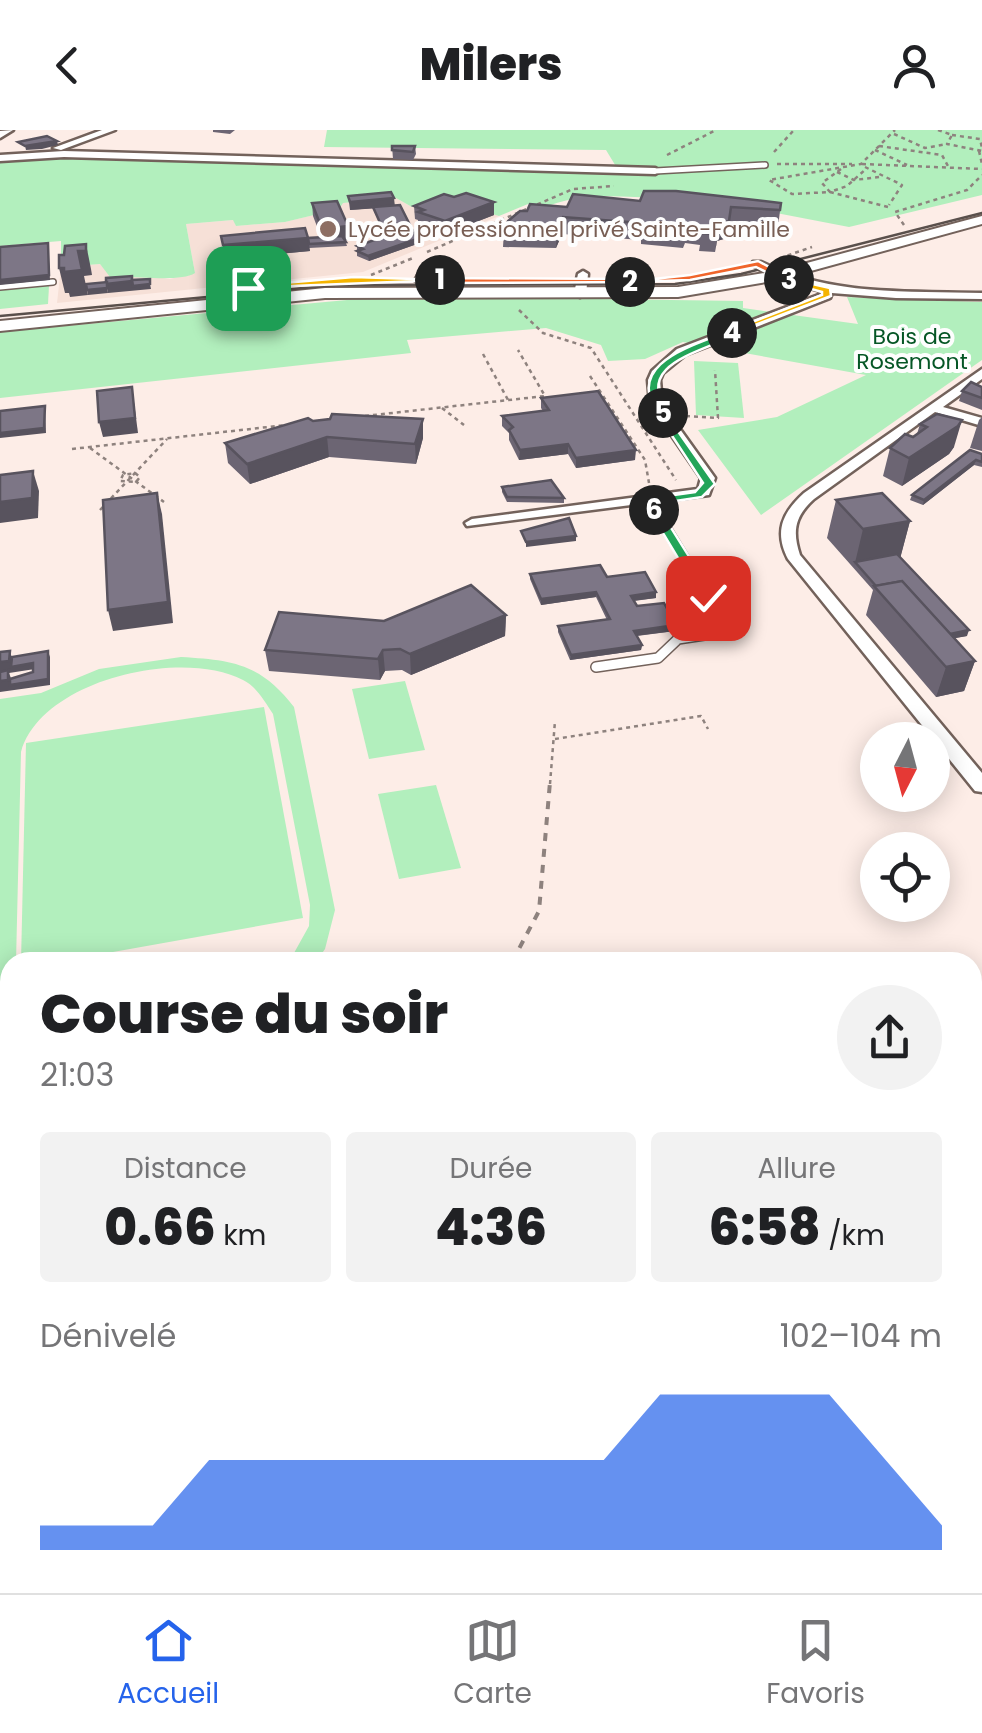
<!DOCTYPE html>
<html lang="fr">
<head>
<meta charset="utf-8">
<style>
	:root { --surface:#fff; --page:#f2f2f2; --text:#202124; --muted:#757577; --line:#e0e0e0; --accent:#2563eb }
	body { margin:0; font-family:Poppins,sans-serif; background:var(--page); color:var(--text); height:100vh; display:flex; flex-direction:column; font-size:38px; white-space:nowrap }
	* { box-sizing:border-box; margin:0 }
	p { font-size:32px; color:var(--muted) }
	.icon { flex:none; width:55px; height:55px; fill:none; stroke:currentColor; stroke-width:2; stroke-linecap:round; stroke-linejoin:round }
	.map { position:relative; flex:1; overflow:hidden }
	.sheet { position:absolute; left:0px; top:822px; width:982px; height:642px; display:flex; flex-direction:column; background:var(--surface); border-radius:30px 30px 0 0; box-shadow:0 5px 25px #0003 }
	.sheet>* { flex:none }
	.needle { width:65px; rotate:186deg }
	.fabs { position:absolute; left:860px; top:592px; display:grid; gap:20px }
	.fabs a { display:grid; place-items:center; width:90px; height:90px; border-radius:50%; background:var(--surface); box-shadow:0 5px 25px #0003; font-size:50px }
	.pin { position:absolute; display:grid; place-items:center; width:85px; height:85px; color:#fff; margin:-42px; border-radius:20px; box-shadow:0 5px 15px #0006 }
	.km { position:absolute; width:50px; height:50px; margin:-25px; border-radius:50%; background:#222; color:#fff; font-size:28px; line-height:50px; text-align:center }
	.round { display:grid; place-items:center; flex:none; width:105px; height:105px; border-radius:52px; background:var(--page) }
	.headline { display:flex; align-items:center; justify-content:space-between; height:170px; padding:0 40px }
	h1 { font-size:55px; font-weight:800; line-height:75px }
	.stats { display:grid; grid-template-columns:repeat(3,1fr); gap:15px; height:170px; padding:10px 40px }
	.stats div { display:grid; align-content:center; border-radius:10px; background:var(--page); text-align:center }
	.stats b { font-size:50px; font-weight:800 }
	.stats small { font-size:28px; font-weight:400 }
	.stats p { font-size:28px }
	.chart { height:280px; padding:20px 40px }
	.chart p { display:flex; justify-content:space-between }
	.chart svg { width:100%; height:180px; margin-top:10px; fill:var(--accent); opacity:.7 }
	header { display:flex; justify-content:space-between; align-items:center; height:130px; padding:0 40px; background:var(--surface); font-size:45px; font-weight:800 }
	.tab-bar { display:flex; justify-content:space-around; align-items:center; height:140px; border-top:2px solid var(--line); background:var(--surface); font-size:28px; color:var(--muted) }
	.tab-bar a { display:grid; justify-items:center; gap:5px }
	.tab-bar .on { color:var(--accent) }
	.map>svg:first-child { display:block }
	.built { fill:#f6e0d7 }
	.green { fill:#b2efbd }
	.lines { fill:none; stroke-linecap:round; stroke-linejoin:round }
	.lane-far3-casing { stroke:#73625b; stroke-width:8 }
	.lane-far2-casing { stroke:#73625b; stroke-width:10 }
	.lane-far1-casing { stroke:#73625b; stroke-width:12 }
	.lane-casing { stroke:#73625b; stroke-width:19 }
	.street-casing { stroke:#73625b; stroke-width:5 }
	.secondary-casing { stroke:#73625b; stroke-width:4 }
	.path-far2 { stroke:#8e827e; stroke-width:2.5; stroke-dasharray:4 4; stroke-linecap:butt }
	.path-far1 { stroke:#8e827e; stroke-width:4; stroke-dasharray:8 8; stroke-linecap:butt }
	.path { stroke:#8e827e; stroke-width:5; stroke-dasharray:10 10; stroke-linecap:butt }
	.lane-far3 { stroke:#fff; stroke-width:5 }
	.lane-far2 { stroke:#fff; stroke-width:6 }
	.lane-far1 { stroke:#fff; stroke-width:9 }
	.lane { stroke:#fff; stroke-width:14 }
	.street { fill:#fff; fill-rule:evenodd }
	.secondary { fill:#fff; fill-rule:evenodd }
	.tram { stroke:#5a504c; stroke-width:2.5 }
	.wall { fill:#6c6573 }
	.shaded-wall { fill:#58535e }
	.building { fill:#7d7686; stroke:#58535e; stroke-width:2.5 }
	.split-1 { fill:#f5b400; stroke:#fff; stroke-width:2.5 }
	.split-2 { fill:#f0652b; stroke:#fff; stroke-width:2.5 }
	.split-3 { fill:#f0652b; stroke:#fff; stroke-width:2.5 }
	.split-4 { fill:#f5b400; stroke:#fff; stroke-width:2.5 }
	.split-5 { fill:#22a559; stroke:#fff; stroke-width:2.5 }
	.split-6 { fill:#22a559; stroke:#fff; stroke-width:2.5 }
	.split-7 { fill:#22a559; stroke:#fff; stroke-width:2.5 }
	.education-dot { fill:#8d6e63; stroke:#fefefe; stroke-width:4 }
	.labels { text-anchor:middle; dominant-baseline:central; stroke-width:8; stroke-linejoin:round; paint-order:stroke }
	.far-education-label { font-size:22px; fill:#785e54; stroke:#fefefe; text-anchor:start }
	.far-park-label { font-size:22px; fill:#055625; stroke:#fefefe }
</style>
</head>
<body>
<header><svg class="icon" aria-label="back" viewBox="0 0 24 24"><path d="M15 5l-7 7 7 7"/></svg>Milers<svg class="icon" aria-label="person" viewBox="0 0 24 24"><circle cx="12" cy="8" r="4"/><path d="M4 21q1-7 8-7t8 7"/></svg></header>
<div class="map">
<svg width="982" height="1463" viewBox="0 0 982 1463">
	<rect width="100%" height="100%" fill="#fdede7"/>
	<path class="built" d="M396,68L412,77L466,76L499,86L363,142L57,173L61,137L100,134L111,147L140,145L170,149L195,143L186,94L234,90L236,96L285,92L338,79L342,73Z"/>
	<g class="green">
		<path d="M327,0H982V65L849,97L662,61L661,68C620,67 579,61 541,79L528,74L499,86L466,76L412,77L396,68L343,73L339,79L285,92L236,96L233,90L186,94L195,143C179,153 134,145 110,147L100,134L61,137V111L0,116V29L63,25L620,43L606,20L324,17Z"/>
		<path d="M49,156L48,174L0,179V160Z"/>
		<path d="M391,166L743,171V178L858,194L847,167L982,172V230L761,385L698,300L777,287L866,245L683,212L645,229L608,231L601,215L546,198L407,210L411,223L0,268V202Z"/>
		<path d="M694,231L738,233L744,288L696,285Z"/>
		<path d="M181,527C233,530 261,534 294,577L335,780L325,819L316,832H289L309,796L310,775L273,584C265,572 256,556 243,550C181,518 41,550 21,622L16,832H10V915L0,917V569L41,563L99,539Z"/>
		<path d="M405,551L425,620L369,629L352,559Z"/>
		<path d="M264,577L303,788L57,832H21L26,613Z"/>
		<path d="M436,655L461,738L399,749L378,664Z"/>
	</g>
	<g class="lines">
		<g class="lane-far3-casing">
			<g id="lane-far3">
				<path d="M655,41L765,35"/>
				<path d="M417,150L425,136"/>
				<path d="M214,154L221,167"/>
				<path d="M0,157L53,152"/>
			</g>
		</g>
		<g class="lane-far2-casing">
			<g id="lane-far2">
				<path d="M220,164L225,173"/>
				<path d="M649,371L654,380"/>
			</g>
		</g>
		<g class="lane-far1-casing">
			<path id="lane-far1" d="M596,537L658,528L678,509L711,504L713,475L653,377"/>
		</g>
		<g class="lane-casing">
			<path id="lane" d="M280,1455L281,1463"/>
		</g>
		<g class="street-casing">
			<g id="street">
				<path d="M13,0L0,8V1Z"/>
				<path d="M102,0H115L61,20L53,18Z"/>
				<path d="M64,21L655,38L660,41L655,44L64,27L0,31V25Z"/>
				<path d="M753,132H761C831,166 906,161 982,163V169L896,168L832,163L830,168L685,225L663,243L660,250L662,274L715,348L709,365L467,396L465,393L472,389L698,359L701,348L650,274L648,250L652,241L677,219L821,164V161L779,149L753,136Z"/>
				<path d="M583,141L588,144L586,164L580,167L574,164L578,144Z"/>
				<path d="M982,239V249L943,277L982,288V296L935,282L814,369C795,386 792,401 800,425L982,643V662L975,661L788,429C774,402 782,383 804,363Z"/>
				<path d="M972,1237L982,1241V1272L972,1268Z"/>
				<path d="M395,1455H427L430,1463H398Z"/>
				<path d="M653,1455H687L691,1463H657Z"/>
				<path d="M739,1455H777L781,1463H743Z"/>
			</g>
		</g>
		<g class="secondary-casing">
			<g id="secondary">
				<path d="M982,86V94L778,150L678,167L325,168L0,201V191L325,158L678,157L777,141Z"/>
				<path d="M982,970V998L972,1000V972Z"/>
				<path d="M10,1191V1229L0,1232V1194Z"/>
			</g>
		</g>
		<g class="path-far2">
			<path d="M938,0L952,5L947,14L982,21"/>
			<path d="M894,4L925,18L947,14"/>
			<path d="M952,5L980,9L982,18"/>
			<path d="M879,16L942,25L949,38"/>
			<path d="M875,20L907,35"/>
			<path d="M979,21L982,34"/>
			<path d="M774,22L794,0"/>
			<path d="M667,25L716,0"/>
			<path d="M777,34H852"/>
			<path d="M862,34L982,39"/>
			<path d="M865,37L902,55L889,75"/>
			<path d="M841,39L822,53L830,62L847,56L867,38"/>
			<path d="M837,42L854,50L879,47"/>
			<path d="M888,77L830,62L792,64L769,50L861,34L895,0"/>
			<path d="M904,95L895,82L967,60L982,45"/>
			<path d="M427,122L573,59L614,56"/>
			<path d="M780,128L812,117"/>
			<path d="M371,145L413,128"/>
			<path d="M519,180L543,203L591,218L676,350"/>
			<path d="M483,224L508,270"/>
			<path d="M590,246L645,330L649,353"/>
			<path d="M442,278L464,295"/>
			<path d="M365,286L545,266L518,220"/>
			<path d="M686,286L718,288L715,240"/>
			<path d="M90,318L164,372"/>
			<path d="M72,319L286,295"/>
			<path d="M135,343L140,347L136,352L120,351L123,345Z"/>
			<path d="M100,380L167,309"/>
			<path d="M555,609L701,586L708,599"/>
			<path d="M550,654L555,591"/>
		</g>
		<g class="path-far1">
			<path d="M512,832L539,781L550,652"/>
			<path d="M972,958L982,956"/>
			<path d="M0,977L10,976"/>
		</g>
		<path class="path" d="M0,1177L10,1175"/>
		<use href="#lane-far3" class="lane-far3"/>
		<use href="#lane-far2" class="lane-far2"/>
		<use href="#lane-far1" class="lane-far1"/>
		<use href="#lane" class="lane"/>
		<use href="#street" class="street"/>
		<use href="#secondary" class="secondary"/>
		<path class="tram" d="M0,186L336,155L675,154L741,144L982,83"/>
	</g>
	<g class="wall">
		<path d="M213,0H235L230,4L213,2Z"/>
		<path d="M392,16H415L416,24L413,30L393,29Z"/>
		<path d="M348,66L395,76L417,114L369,131L357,126V116L384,106L374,78L350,80Z"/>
		<path d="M454,67L494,72V85L445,104L418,95V90L415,89L414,76Z"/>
		<path d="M640,71L781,73L778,97L729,94L727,108L717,111L715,122L699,121L700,115L685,113L683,118L641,114V110L562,104L556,118L503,117L504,100L527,81Z"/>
		<path d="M312,73L349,110H345L347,116L309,118L310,121L225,129L221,106L308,108L321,107L313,86Z"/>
		<path d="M962,261L982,268V280L959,271Z"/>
		<path d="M541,268L635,330L576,338L568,324L519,330L509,310V303L502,296V286L543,281L541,278Z"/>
		<path d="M937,284L954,317L949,324L902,356L883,346L890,318L913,307L917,304L920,294Z"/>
		<path d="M982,287V321L970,318L979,290Z"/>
		<path d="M423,289V308L416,334L329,327L250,354L228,333L225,313L313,291Z"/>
		<path d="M982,324V337L974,335L923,375L910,370L912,365Z"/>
		<path d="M502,357L564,368V373L507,372L502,362Z"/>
		<path d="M836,370L910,391L900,428L967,506L954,508L975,531L964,561L936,567L866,485L873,460L827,408Z"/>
		<path d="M530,444L607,447L656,462V468L634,471L637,476L675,501L637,506L642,515L641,520L570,530L558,502V496L607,490L596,467L541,475L530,449Z"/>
		<path d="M506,485L505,506L411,545L402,540L385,541L380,550L269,541L265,520L384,491Z"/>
		<path d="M982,1157V1194L975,1189Z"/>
		<path d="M972,1285L982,1292V1345L972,1338Z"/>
		<path d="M552,1455H620L625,1459L624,1463H563Z"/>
		<path d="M832,1455H854L849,1463H842Z"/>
	</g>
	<g class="shaded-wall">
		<path d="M57,11L58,15L42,19L26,20L25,16Z"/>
		<path d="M394,68L395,77L350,80V72Z"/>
		<path d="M494,72V85L445,104V91Z"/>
		<path d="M563,87L562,104L556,118L557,101Z"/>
		<path d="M729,91L727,108L717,111L715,122L719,94Z"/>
		<path d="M348,96L349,110L323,112L322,99Z"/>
		<path d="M308,108L310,121L225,129L223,115Z"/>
		<path d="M417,109V114L369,131L368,126Z"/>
		<path d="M48,113L50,150L0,155V150Z"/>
		<path d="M86,114L91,139L92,145L84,146L88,165L70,167L69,163H65L59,138Z"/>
		<path d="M132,151L134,156L150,154L151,159L108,163L106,154Z"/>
		<path d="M107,158L108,163L88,165L87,160Z"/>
		<path d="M132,257L138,303L103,307L99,292Z"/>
		<path d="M45,276L46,303L0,308V303Z"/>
		<path d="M423,289V308L416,334L415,314Z"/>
		<path d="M962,290L954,317L949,324L902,356L909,328Z"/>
		<path d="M327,307L329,327L250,354L247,334Z"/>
		<path d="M568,314V324L519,330L520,320Z"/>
		<path d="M636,320L635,330L576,338V328Z"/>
		<path d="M976,330L974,335L923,375L924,370Z"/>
		<path d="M33,341L39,361L38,388L0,393V372Z"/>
		<path d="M157,363L162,384L173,493L113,501L108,480Z"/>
		<path d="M910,391L900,429L855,432L854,437L863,399Z"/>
		<path d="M576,406V411L526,417V412Z"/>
		<path d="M596,462V467L541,475V469Z"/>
		<path d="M656,462V468L631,471V466Z"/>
		<path d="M506,485L505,506L411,545L410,524Z"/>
		<path d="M676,495L675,501L634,506V501Z"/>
		<path d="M969,500L967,506L924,514L925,509Z"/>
		<path d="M642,515L641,520L570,530L571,525Z"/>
		<path d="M383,520L385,541L380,550L378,529Z"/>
		<path d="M10,521L13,532L33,533L35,539L9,543L12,551L48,549V521L50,527V555L0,562V532Z"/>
		<path d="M975,531L964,561L936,567L946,537Z"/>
		<path d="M982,901V910L972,912V903Z"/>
		<path d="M10,1117V1128L0,1130V1119Z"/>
		<path d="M10,1271V1289L0,1292V1273Z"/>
		<path d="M108,1455H116L117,1463H109Z"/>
	</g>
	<g class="building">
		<path d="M47,6L57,11L25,16L18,12Z"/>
		<path d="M392,16H415L413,22L392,20Z"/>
		<path d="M644,61H676L781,73L780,80L731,77L729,91L719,94L717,104L701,103L702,98L687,96L685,101L642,97L644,93L563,87L557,101L504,100L508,91L520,81H527L530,74L567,77L573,64L640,71Z"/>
		<path d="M391,62L394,68L350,72L348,66Z"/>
		<path d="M466,63L494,72L445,91L418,82L424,80L414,76L444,64L454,67Z"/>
		<path d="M337,71L348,96L322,99L312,73Z"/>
		<path d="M400,75L417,109L368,126L357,121L363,119L357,116L386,106L373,77Z"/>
		<path d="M305,98L308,108L223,115L221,106Z"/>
		<path d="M342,106L346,112L309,114L308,108Z"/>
		<path d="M48,113L49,145L0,150V117Z"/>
		<path d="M86,114V121H78L82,140L64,142V138H59V125H64L65,116Z"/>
		<path d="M132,146V151L106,154V148Z"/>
		<path d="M150,149V154L133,156L132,150Z"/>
		<path d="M107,152V158L87,160L86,154Z"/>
		<path d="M971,252L982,257V268L962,261Z"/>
		<path d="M132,257L135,288L99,292L97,261Z"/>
		<path d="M598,261L636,320L576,328L568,314L520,320L509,300L513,297L502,286L549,280L541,268Z"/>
		<path d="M45,276L44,298L0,303V281Z"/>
		<path d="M332,284L423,289L415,314L327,307L247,334L225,313L308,288L313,291L330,289Z"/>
		<path d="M937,284L962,290L958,296L909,328L890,318L905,304L913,307L927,297L920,294Z"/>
		<path d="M970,320L982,324V332L976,330L924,370L912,365Z"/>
		<path d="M33,341L32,368L0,372V345Z"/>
		<path d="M551,350L564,368L507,367L502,357Z"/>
		<path d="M157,363L168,472L108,480L103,370Z"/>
		<path d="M882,363L910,391L863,399L836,370Z"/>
		<path d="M569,388L576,406L526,412L521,401Z"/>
		<path d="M897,424L969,500L950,504L902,451L876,456L855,432Z"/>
		<path d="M600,435L607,447L645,442L656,462L631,466L637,476L664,473L676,495L634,501L642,515L571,525L558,496L610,489L596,462L541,469L530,444Z"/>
		<path d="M902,451L975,531L946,537L874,456Z"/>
		<path d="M471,455L506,485L410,524L400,519L383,520L378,529L265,520L279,482L384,491Z"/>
		<path d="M10,521L9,531L0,532V522Z"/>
		<path d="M48,521V549L10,555V549L33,542V533L11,537L12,527Z"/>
		<path d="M8,540V550L0,551V542Z"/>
		<path d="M972,875L982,889V901L972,903Z"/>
		<path d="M972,1026L982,1045V1068L972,1071Z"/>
		<path d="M7,1071V1080H10V1117L0,1119V1072Z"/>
		<path d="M972,1149L982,1157V1180L972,1190Z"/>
		<path d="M10,1214V1271L0,1273V1216Z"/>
		<path d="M972,1285L982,1292V1332L975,1326L972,1330Z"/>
		<path d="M46,1455H108L109,1463H47Z"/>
		<path d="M237,1455H266V1463H238Z"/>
		<path d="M324,1455H344L347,1463H318L317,1459Z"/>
		<path d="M459,1455H509L512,1463H462Z"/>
		<path d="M562,1455H620L625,1459L623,1463H563L566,1458Z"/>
		<path d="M899,1455H901L911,1463H901L898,1460L895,1463Z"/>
		<path d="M926,1455H931L943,1463H922Z"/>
		<path d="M361,1458L363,1463H349Z"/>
	</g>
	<path class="split-1" d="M354,147L444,150L244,158L248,156Z"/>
	<path class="split-2" d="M436,148L630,149L635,152L440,153Z"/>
	<path class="split-3" d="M758,131L793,150L786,152L756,137L690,150L626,152L690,145Z"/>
	<path class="split-4" d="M786,148L830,158L831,166L729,205V201L822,165V162L786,152Z"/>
	<path class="split-5" d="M729,201L737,203C708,222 631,231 668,283L659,286C622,233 693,216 729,201Z"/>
	<path class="split-6" d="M663,280L715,354L702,367L656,374L660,380L654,383L649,380L645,369L695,362L703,353L657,283Z"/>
	<path class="split-7" d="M654,376L660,380L715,468L713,470L702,468L649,380Z"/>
	<circle class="education-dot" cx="328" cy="99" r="10"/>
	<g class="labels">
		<g class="far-education-label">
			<text x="348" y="99">Lycée professionnel privé Sainte-Famille</text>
		</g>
		<g class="far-park-label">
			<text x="912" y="206">Bois de<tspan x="912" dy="25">Rosemont</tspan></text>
		</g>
	</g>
</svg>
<div class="fabs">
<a><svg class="needle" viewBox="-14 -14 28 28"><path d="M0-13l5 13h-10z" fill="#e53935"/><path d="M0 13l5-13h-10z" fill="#757577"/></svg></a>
<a><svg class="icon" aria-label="locate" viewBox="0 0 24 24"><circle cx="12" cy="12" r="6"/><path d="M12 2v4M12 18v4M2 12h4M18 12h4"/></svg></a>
</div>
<div class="pin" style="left:248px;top:158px;background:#1e9e55"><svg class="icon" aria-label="arrive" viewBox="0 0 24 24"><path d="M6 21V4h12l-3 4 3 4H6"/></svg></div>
<div class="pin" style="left:708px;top:468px;background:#d93025"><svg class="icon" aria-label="check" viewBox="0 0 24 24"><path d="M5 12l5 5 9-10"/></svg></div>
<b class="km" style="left:440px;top:150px">1</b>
<b class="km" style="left:630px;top:152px">2</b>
<b class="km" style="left:789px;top:150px">3</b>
<b class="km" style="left:732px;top:203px">4</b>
<b class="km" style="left:663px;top:283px">5</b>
<b class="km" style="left:654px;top:380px">6</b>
<section class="sheet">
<div class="headline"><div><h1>Course du soir</h1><p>21:03</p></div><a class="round"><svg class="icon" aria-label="share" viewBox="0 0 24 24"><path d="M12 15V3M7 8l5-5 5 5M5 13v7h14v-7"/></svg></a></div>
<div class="stats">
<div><p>Distance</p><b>0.66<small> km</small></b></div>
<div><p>Durée</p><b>4:36</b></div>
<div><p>Allure</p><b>6:58<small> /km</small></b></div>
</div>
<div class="chart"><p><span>Dénivelé</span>102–104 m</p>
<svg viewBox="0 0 160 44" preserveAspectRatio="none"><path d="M0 44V38L10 38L20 38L30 22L40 22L50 22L60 22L70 22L80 22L90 22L100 22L110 6L120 6L130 6L140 6L150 22L160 38V44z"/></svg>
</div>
</section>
</div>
<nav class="tab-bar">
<a class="on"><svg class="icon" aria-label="home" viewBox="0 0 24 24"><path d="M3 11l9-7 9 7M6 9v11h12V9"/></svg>Accueil</a>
<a><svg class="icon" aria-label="map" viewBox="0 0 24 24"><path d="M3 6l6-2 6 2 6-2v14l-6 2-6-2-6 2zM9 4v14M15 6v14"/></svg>Carte</a>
<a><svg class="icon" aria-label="saved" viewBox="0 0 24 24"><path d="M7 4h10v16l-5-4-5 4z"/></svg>Favoris</a>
</nav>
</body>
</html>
